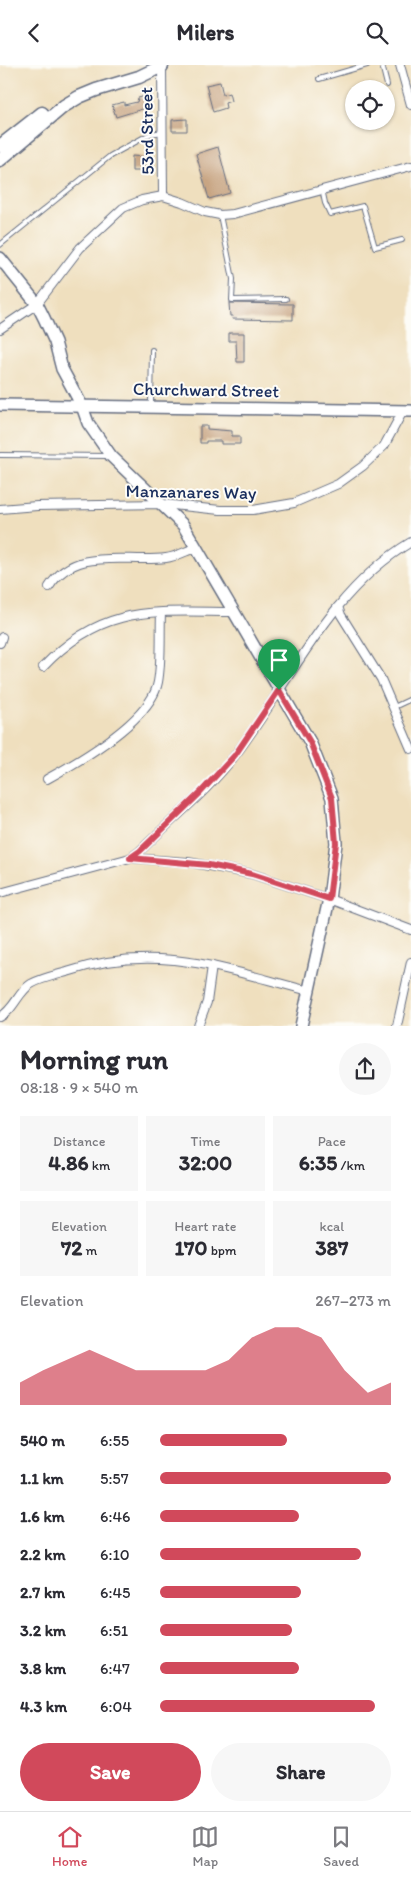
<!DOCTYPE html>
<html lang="en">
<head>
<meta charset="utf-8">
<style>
	:root { --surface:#fff; --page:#f7f7f7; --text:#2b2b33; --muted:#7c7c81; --line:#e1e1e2; --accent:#d1495b }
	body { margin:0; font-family:Itim,sans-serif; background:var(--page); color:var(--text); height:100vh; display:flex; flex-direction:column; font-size:19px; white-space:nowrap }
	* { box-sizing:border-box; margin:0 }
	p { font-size:16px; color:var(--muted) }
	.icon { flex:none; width:28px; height:28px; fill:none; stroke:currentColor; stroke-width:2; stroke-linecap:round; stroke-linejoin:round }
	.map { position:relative; height:961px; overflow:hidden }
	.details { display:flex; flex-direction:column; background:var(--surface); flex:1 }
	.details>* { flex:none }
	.buttons { position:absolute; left:345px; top:15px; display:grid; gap:10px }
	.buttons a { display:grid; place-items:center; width:50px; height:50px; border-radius:50%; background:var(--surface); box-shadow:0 1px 4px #0004; font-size:25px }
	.pin { position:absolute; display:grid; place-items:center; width:42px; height:42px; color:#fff; margin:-51px -21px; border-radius:50% 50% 50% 0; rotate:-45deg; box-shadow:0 0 5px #0007 }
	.pin .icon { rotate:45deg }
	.round { display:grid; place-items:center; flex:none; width:52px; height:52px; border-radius:26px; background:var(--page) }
	.headline { display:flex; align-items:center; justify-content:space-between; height:85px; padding:0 20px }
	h1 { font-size:28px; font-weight:700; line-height:38px }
	.stats { display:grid; grid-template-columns:repeat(3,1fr); gap:8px; height:85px; padding:5px 20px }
	.stats div { display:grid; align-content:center; border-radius:0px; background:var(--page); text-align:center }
	.stats b { font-size:21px; font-weight:700 }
	.stats small { font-size:14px; font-weight:400 }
	.stats p { font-size:14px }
	.chart { height:140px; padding:10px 20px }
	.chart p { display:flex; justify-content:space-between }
	.chart svg { width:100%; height:90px; margin-top:5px; fill:var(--accent); opacity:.7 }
	.button { display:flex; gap:10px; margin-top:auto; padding:10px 20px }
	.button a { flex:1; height:58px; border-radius:30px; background:var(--accent); color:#fff; font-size:20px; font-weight:700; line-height:58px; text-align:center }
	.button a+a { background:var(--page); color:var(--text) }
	ul { padding:0 20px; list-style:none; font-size:16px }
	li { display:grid; grid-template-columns:80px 60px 1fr; align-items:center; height:38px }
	li i { height:12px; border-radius:6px; background:var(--accent) }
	header { display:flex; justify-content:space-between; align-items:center; height:65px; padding:0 20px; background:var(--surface); font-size:22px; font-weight:700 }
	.tab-bar { display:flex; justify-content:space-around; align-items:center; height:70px; border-top:1px solid var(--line); background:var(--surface); font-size:14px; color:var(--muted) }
	.tab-bar a { display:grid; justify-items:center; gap:2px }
	.tab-bar .active { color:var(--accent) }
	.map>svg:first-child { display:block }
	.building { fill:#c8a583 }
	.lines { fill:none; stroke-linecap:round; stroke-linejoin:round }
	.lane-casing { stroke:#656d80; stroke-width:6 }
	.street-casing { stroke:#656d80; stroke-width:10 }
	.secondary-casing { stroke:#656d80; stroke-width:14 }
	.primary-casing { stroke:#656d80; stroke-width:15 }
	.lane { stroke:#fff; stroke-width:4 }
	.street { stroke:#fff; stroke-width:8 }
	.secondary { stroke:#fff; stroke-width:11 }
	.primary { stroke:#fff; stroke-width:12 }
	.route-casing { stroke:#fff; stroke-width:10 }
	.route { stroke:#d1495b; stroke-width:6 }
	.labels { text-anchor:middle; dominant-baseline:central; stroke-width:4; stroke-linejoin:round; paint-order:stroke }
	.street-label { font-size:18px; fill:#1b2f5e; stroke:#fdfcf7 }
</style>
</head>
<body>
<header><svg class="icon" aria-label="back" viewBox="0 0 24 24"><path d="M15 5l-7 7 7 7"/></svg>Milers<svg class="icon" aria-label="search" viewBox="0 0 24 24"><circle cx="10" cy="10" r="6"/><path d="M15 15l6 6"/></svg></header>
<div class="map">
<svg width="411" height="961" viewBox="0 0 411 961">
	<rect width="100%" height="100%" fill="#fdfcf7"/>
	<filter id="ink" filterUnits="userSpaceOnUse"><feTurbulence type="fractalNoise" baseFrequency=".02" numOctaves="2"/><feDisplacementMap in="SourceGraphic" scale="10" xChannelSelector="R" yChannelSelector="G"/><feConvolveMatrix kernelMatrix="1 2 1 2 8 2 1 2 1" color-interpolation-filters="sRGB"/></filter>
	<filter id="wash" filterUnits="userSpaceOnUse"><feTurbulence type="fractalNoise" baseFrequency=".0096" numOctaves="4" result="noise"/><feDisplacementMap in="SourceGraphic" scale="20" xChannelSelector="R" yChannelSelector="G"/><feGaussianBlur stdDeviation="1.12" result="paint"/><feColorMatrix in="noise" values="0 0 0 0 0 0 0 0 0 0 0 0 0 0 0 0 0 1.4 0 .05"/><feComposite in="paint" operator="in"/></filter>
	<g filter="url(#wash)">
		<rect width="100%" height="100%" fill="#efdfbe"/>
		<g id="blocks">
			<g class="building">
				<path d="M220,17L223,30L229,28L231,36L225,38L226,43L213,47L206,20Z"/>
				<path d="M146,31L149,42L116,52L112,40L124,37V40L137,37L138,33Z"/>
				<path d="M187,54V66H172V55Z"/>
				<path d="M218,82L230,128L209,134L196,89Z"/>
				<path d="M132,91L144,92V106H132Z"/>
				<path d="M229,238L293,239V255L232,254L233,251H230Z"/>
				<path d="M229,268H244V297H237L236,276H229Z"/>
				<path d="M200,361H207V364L232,366V371H240V379H221V376H206V378H200Z"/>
			</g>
		</g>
	</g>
	<g filter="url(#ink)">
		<use href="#blocks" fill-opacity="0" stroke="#656d80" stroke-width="1"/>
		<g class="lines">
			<g class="lane-casing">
				<g id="lane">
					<path d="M382,0L387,20"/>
					<path d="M319,14L367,0"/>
					<path d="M322,124L325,138L330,149L363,141L375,182L402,175"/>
					<path d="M220,150L233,214L232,235L286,234"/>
					<path d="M0,180L110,91L150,69L163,67"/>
					<path d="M151,339L152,285"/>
					<path d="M0,390L109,391"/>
					<path d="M394,642L411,634"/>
				</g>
			</g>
			<g class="street-casing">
				<g id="street">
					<path d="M162,0L163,131"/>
					<path d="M400,0L411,40"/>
					<path d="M0,264L37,239L80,183L123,143L142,135L163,131L182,137L205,147L220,150L233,149L411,101"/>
					<path d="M0,444L37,441L163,439L220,445H253L294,438L338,419L363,401L384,381L403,346"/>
					<path d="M49,522C75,481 125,498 166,493C176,492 186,486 195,483"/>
					<path d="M338,542L341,550L381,614L411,684"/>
					<path d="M0,578L2,572"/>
					<path d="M43,602C103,538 155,547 235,547"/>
					<path d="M47,714C78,697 151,655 158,617C162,595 160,570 161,548"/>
					<path d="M130,793L188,797L252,809L329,834L411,865"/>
					<path d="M0,828L130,793L140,786C172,754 209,725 236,689C291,616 329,526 411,477"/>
					<path d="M0,952C14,945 18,927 31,919C41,913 56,910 67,907C155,877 224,904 309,926"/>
					<path d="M198,961L207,937L212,901"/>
					<path d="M397,961L411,897"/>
				</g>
			</g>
			<g class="secondary-casing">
				<g id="secondary">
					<path d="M0,193L37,239L44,253L55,277L62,304L82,341L88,358L111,391L183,460L310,677L332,733L336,778L329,834L301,961"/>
					<path d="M0,340L411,346"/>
				</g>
			</g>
			<g class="primary-casing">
				<g id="primary">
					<path d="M0,81L42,48"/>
					<path d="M0,95L64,41L79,32L96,25L139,12L162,1"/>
				</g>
			</g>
			<use href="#lane" class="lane"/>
			<use href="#street" class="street"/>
			<use href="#secondary" class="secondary"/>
			<use href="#primary" class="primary"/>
		</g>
	</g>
	<g class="lines" filter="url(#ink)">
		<g class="route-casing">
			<path id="route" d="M279,625L310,677L332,733L336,778L329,834L252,809L209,800L130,793L140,786L200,728L235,690Z"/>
		</g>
		<use href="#route" class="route"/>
	</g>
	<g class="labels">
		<g class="street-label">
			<text transform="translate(147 66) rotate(-91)">53rd Street</text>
			<text transform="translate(206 325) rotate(1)">Churchward Street</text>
			<text transform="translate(191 427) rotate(1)">Manzanares Way</text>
		</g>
	</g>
</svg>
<div class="buttons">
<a><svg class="icon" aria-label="locate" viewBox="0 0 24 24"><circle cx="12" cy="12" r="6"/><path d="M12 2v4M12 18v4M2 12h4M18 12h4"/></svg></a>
</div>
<div class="pin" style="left:279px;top:625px;background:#1e9e55"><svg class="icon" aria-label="arrive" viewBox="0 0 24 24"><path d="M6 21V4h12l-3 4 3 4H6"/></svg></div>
</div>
<section class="details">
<div class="headline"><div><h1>Morning run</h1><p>08:18 · 9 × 540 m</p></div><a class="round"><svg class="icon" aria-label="share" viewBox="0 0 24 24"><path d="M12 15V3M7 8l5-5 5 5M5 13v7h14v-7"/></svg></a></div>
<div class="stats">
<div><p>Distance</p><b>4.86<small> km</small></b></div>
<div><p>Time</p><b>32:00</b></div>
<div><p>Pace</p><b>6:35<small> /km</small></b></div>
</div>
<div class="stats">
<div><p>Elevation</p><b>72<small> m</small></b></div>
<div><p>Heart rate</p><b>170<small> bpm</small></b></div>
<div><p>kcal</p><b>387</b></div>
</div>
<div class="chart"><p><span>Elevation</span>267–273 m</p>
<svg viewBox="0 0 160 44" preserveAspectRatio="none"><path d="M0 44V33L10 27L20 22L30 17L40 22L50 27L60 27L70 27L80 27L90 22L100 11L110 6L120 6L130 11L140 27L150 38L160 33V44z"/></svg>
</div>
<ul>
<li><b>540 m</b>6:55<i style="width:55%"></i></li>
<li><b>1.1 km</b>5:57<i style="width:100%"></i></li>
<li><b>1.6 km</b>6:46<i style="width:60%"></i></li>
<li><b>2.2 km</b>6:10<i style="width:87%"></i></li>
<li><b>2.7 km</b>6:45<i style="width:61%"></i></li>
<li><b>3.2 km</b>6:51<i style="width:57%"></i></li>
<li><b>3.8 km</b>6:47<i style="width:60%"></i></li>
<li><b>4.3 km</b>6:04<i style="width:93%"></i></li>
</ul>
<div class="button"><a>Save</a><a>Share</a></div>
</section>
<nav class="tab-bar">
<a class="active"><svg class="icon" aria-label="home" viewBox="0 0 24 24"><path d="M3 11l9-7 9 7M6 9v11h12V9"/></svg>Home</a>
<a><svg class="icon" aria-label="map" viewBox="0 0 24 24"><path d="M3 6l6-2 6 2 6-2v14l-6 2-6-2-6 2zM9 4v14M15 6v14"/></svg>Map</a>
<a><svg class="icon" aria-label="saved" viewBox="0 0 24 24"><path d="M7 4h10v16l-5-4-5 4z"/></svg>Saved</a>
</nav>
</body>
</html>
